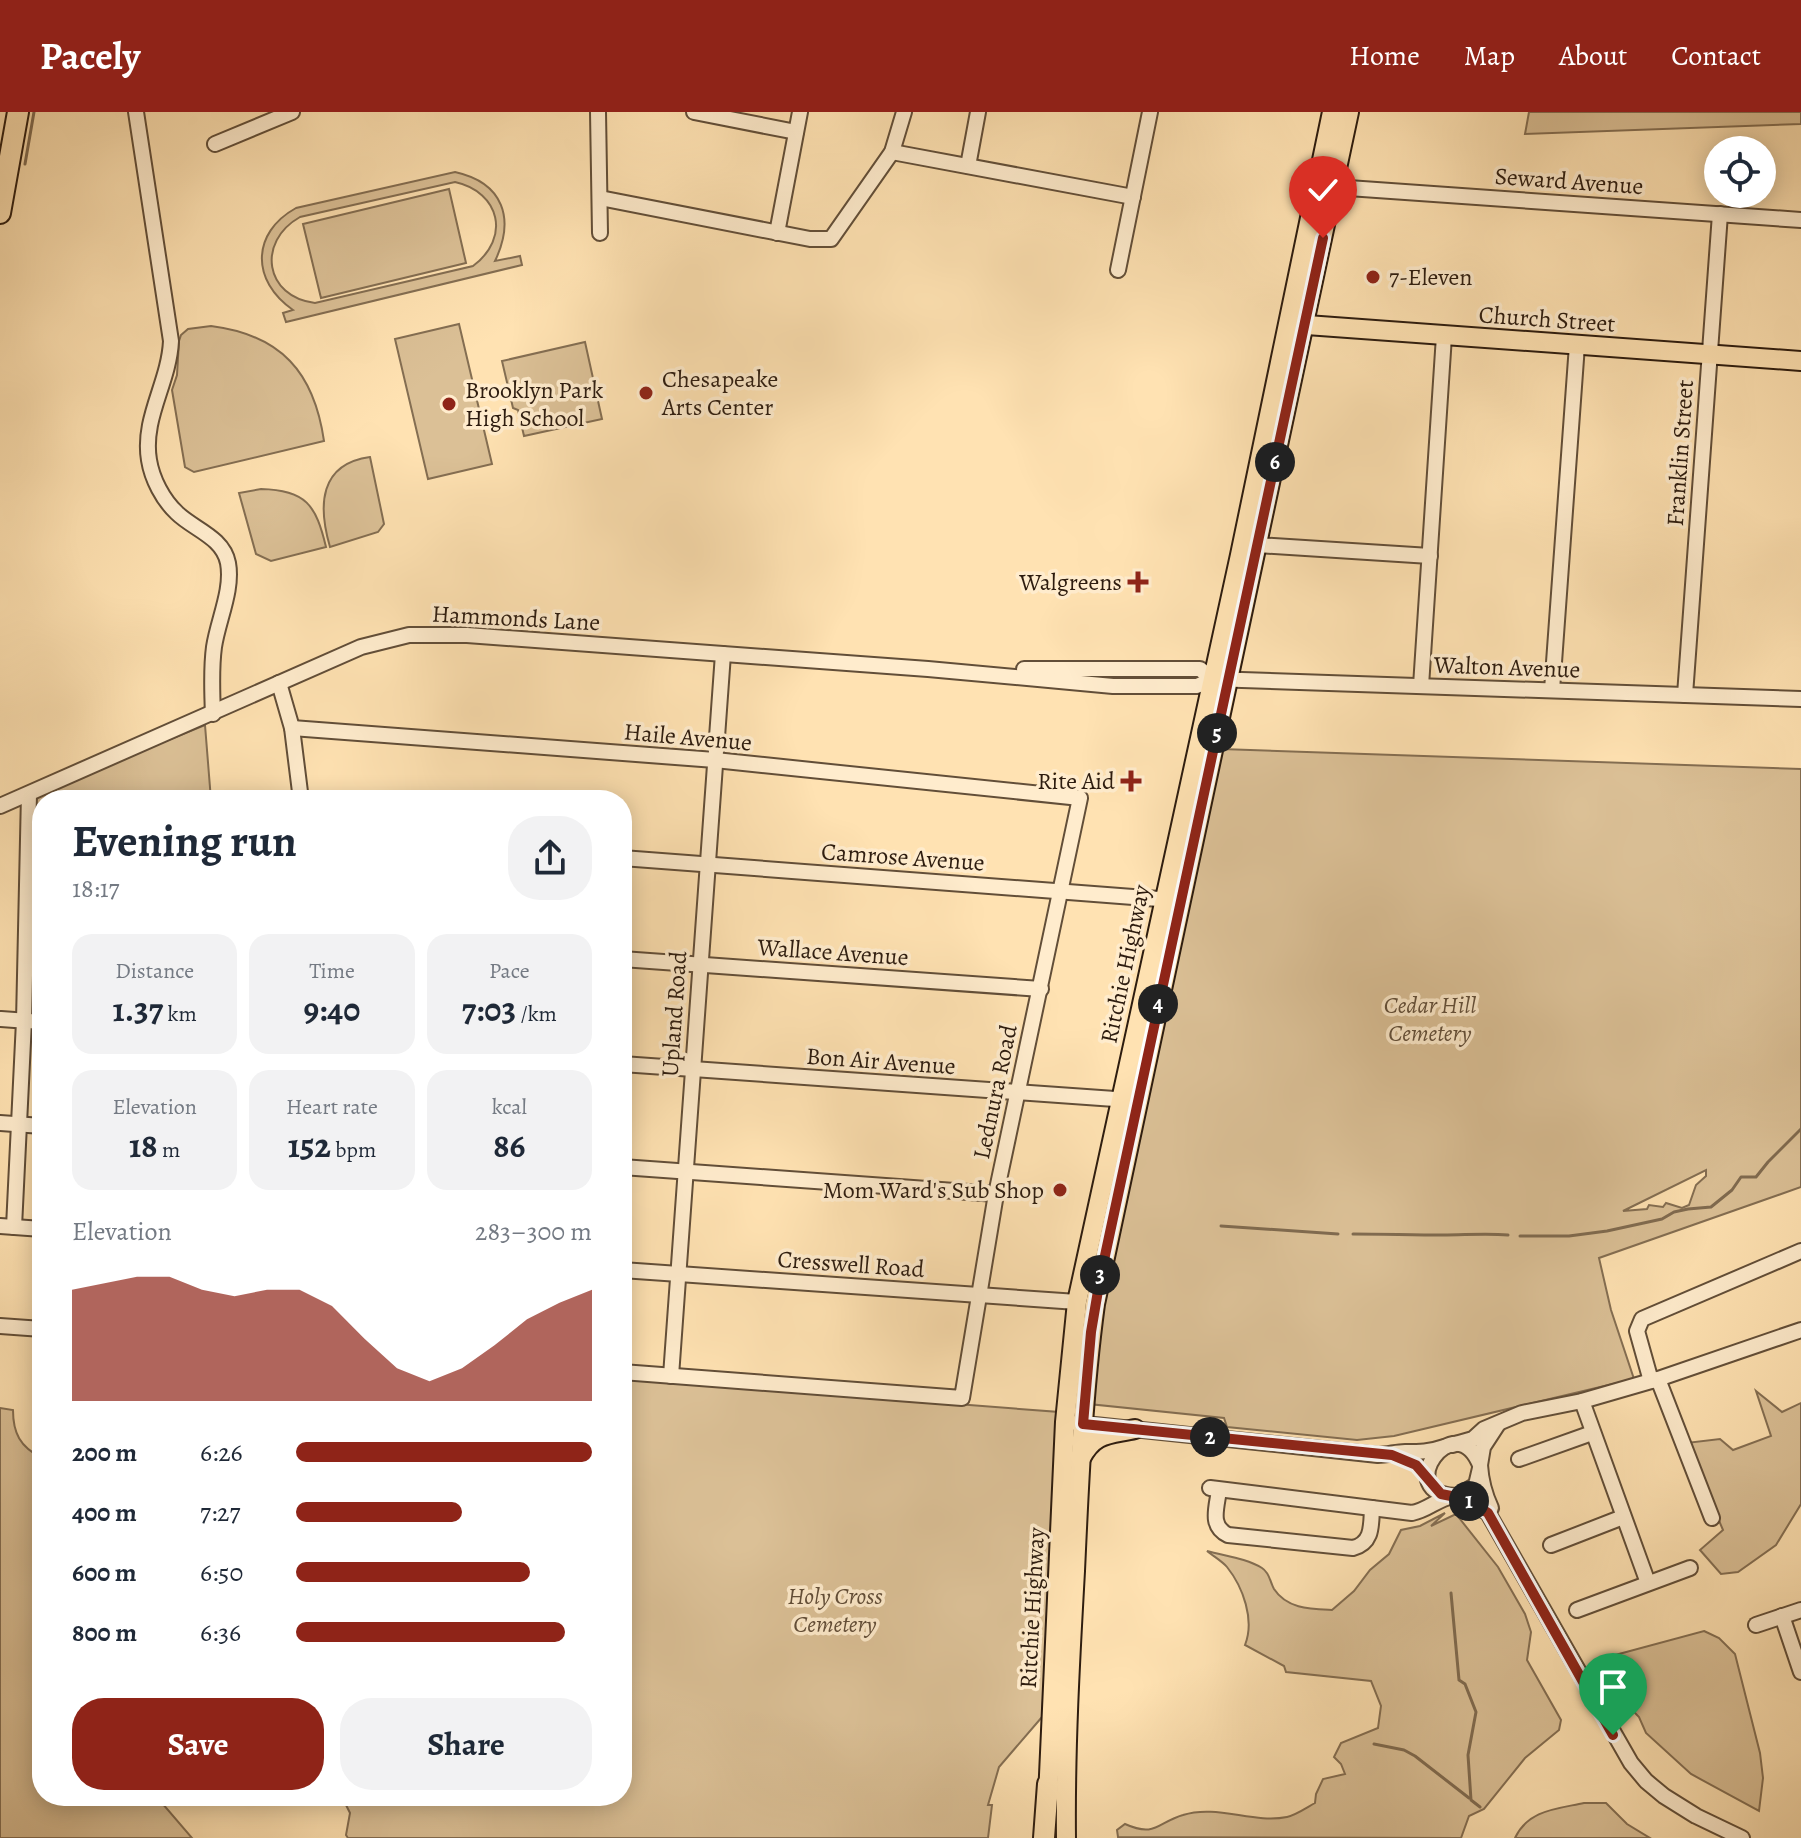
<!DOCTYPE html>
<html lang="en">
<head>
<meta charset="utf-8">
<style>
	:root { --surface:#fff; --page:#f2f2f3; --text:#1f2937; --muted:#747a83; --accent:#8f2418 }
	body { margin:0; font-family:Alegreya,serif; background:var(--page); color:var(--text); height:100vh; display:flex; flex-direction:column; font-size:30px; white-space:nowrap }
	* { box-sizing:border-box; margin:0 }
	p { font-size:26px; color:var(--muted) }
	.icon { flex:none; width:44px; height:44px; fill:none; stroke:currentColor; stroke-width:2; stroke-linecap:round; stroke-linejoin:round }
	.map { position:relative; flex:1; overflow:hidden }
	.panel { position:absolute; left:32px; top:678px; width:600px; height:1016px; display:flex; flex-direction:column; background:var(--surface); border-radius:32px; box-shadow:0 4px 20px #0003 }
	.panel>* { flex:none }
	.buttons { position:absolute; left:1704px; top:24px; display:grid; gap:16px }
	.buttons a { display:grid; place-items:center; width:72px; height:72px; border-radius:50%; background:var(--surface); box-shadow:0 4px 20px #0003; font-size:40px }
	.pin { position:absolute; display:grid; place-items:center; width:68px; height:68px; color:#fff; margin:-82px -34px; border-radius:50% 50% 50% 0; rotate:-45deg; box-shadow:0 0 8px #0007 }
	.pin .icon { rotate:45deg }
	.km { position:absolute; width:40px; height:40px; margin:-20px; border-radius:50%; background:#222; color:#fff; font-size:22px; line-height:40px; text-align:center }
	.round { display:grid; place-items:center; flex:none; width:84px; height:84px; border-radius:32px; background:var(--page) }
	.headline { display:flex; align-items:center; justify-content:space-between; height:136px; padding:0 40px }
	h1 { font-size:44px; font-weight:700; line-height:60px }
	.metrics { display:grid; grid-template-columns:repeat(3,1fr); gap:12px; height:136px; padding:8px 40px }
	.metrics div { display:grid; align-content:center; border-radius:20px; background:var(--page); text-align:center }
	.metrics b { font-size:34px; font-weight:700 }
	.metrics small { font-size:22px; font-weight:400 }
	.metrics p { font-size:22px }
	.chart { height:224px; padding:16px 40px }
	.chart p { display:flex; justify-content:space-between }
	.chart svg { width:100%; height:144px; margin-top:8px; fill:var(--accent); opacity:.7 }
	.primary-button { display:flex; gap:16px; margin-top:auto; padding:16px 40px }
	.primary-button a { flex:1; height:92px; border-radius:32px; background:var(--accent); color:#fff; font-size:32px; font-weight:700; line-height:92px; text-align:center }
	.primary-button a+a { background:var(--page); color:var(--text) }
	ul { padding:0 40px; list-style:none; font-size:26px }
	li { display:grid; grid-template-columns:128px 96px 1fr; align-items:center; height:60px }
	li i { height:20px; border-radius:10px; background:var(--accent) }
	header { display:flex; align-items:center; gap:48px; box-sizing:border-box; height:112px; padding:0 40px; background:var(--accent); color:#fff }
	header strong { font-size:38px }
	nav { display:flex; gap:44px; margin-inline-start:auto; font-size:28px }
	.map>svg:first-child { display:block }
	.green { fill:#dbc096; stroke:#846e52; stroke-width:2; fill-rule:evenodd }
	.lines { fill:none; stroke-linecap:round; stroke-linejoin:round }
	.stream { stroke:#806b50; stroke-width:3 }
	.minor-casing { stroke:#624e38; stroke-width:18 }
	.major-casing { stroke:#2d1c0f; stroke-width:22 }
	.highway-casing { stroke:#2d1c0f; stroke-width:24 }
	.minor { stroke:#ffeccd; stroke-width:14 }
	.major { stroke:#ffe2b2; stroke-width:18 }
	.highway { stroke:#ffe2b2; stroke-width:20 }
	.route-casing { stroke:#fff; stroke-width:16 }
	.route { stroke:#8f2418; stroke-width:10 }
	.poi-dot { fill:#8f2418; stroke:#ffeccd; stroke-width:3 }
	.labels { text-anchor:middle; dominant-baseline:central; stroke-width:7; stroke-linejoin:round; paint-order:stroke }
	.street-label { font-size:24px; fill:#2d1c0f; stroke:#ffeccd }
	.poi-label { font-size:24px; fill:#2d1c0f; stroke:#ffeccd; text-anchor:start }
	.park-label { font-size:24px; font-style:italic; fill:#614d38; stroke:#ffeccd }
</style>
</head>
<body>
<header>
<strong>Pacely</strong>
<nav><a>Home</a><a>Map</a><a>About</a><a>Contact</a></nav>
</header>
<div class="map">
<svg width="1801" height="1726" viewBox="0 0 1801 1726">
	<rect width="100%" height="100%" fill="#ffe2b2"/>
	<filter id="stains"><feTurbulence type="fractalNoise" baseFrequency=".0025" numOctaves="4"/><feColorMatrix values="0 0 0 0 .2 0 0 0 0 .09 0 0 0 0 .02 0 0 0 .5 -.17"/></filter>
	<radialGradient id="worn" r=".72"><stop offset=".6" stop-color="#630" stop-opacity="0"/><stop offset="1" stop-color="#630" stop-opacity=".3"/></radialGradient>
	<g class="green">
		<path d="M1529,0H1801V12L1525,22Z"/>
		<path d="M455,60C504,71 515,107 495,149L520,144L522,153L286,210L283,201L293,198C251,169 251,121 296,96ZM455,70C500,80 511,126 473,154L315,191C265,185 256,130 300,105Z"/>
		<path d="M449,77L466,151L321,186L303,112Z"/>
		<path d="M459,212L492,352L428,367L395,227Z"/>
		<path d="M211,214C281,223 314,260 324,329L194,360L185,355L172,278L177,263L179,229L181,223L188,217Z"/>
		<path d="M585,230L602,307L524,324L518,298L513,296L502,249Z"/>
		<path d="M370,345L384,412L378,420L330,435C318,394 319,352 370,345Z"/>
		<path d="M261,377C306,378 316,393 326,435L271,449L256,442L239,381Z"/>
		<path d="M205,613L211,688H42V838L30,837L34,683Z"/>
		<path d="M1221,637L1801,657V1075L1599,1146L1611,1198L1634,1267L1394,1324L1357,1328L1227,1315L1224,1306L1089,1292L1100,1193ZM1706,1058V1064L1696,1073L1689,1093L1682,1096L1666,1091L1663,1095L1649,1093L1647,1097L1623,1099Z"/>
		<path d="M622,1266L1059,1300L1042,1605L999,1655L988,1693H992L988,1726H348L346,1723L350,1701L344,1689V1684H622Z"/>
		<path d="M1756,1279L1782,1300L1801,1291V1392L1776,1433L1738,1460L1721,1462L1700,1438L1723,1418L1686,1331L1720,1327L1733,1338L1771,1324Z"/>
		<path d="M0,1296L13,1298C13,1321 20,1335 42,1346V1684H156L192,1726H0Z"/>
		<path d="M1445,1401L1431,1414L1456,1402L1498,1455L1525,1502L1531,1520L1527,1548L1561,1608L1559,1618L1525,1646L1484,1697L1469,1704L1461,1726L1118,1725L1117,1718L1125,1712C1156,1726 1158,1710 1183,1703C1217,1692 1253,1712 1287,1705C1296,1703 1306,1696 1315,1691L1316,1682L1323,1667L1345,1662L1341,1652L1334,1645L1341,1631L1378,1616L1381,1594L1371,1569L1286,1560L1284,1554L1245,1533C1255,1508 1243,1475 1227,1455C1222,1449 1213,1444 1207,1439C1224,1444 1246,1446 1262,1456C1270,1461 1270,1470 1274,1477C1287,1497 1311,1497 1332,1498L1354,1479L1370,1458L1389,1442L1401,1418L1420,1414Z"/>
		<path d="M1704,1519L1719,1526L1735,1542L1760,1641L1763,1666L1759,1699L1691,1662L1646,1621L1639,1605L1611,1576L1604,1546Z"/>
		<path d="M1584,1691H1606L1627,1712L1650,1726H1515C1528,1698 1556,1697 1584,1691Z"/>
	</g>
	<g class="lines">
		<g class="stream">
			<path d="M25,52L34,0"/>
			<path d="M1221,1114L1338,1122"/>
			<path d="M1353,1122C1383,1122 1413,1123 1443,1123C1465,1123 1486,1121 1508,1123"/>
			<path d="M1520,1124H1569L1607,1119L1662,1107L1674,1100L1688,1097L1711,1095L1732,1078L1741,1065H1756L1768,1050L1801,1017"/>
			<path d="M1451,1481L1459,1568L1465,1572L1476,1600L1468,1643L1471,1688L1480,1695"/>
			<path d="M1374,1632L1404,1638L1415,1644L1469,1686"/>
		</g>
		<g class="minor-casing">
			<g id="minor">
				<path d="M136,0L171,229C169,271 142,306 149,348C152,367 163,388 177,401C193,417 223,425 228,451C233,478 218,508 214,535C211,557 212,580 213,602"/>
				<path d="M598,0L600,121"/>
				<path d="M694,0L796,20"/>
				<path d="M215,32L292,0"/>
				<path d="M892,40L1133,85"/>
				<path d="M968,54L978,0"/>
				<path d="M1334,75L1801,108"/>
				<path d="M600,86L810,127H831L892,40L904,0"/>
				<path d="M777,121L800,0"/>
				<path d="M1118,158L1150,0"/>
				<path d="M1257,433L1430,444"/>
				<path d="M1024,557H1200L1212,567"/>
				<path d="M279,571L292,616L301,688"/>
				<path d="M1421,574L1444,224"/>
				<path d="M1552,578L1577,233"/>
				<path d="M1685,583L1720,102"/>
				<path d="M292,616L715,648L1080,686L996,1082L962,1286L622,1260"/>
				<path d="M0,694L361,535L409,523H467L928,557L1113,574H1197L1212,567L1801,587"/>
				<path d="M622,746L1172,788"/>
				<path d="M622,847L1041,877"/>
				<path d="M1,907L42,910"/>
				<path d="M622,952L1129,988"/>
				<path d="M0,1011L42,1014"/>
				<path d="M622,1055L996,1082"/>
				<path d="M0,1114L42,1117"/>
				<path d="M14,1115L24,909L29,682"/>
				<path d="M622,1158L1077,1190"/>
				<path d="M0,1214L42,1217"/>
				<path d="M671,1264L723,542"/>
				<path d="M1658,1267L1712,1406"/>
				<path d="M1651,1269L1637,1219L1642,1207L1801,1139"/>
				<path d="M1582,1289L1648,1471"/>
				<path d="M1076,1311L1378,1343C1388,1343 1396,1340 1405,1340C1419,1340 1430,1340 1444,1335"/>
				<path d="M1452,1333L1473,1327L1484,1317L1522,1301L1582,1289L1658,1267L1801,1218"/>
				<path d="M1519,1347L1592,1321"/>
				<path d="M1480,1353L1483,1335L1498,1312"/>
				<path d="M1480,1356L1476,1373L1458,1384C1389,1384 1455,1291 1480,1353C1481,1369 1484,1381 1491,1396L1488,1401"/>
				<path d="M1210,1376L1412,1401C1428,1398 1437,1387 1453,1384"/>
				<path d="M1219,1378C1217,1395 1209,1414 1228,1423L1353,1436C1373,1431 1371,1413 1372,1396"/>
				<path d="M1457,1384L1472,1390L1488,1401L1631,1651L1646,1669L1664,1684L1696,1704L1742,1726"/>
				<path d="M1551,1433L1623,1405"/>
				<path d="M1577,1498L1690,1456"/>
				<path d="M1782,1504L1801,1560"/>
				<path d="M1756,1513L1801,1498"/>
			</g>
		</g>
		<g class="major-casing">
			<g id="major">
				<path d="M1293,212L1801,249"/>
				<path d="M1081,1346C1095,1320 1109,1323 1135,1317"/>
				<path d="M1048,1685L1065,1310L1077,1190L1240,443L1332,0"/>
				<path d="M1066,1726C1065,1637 1070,1548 1075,1459C1079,1370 1083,1281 1095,1192L1349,0"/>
			</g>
		</g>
		<g class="highway-casing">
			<g id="highway">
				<path d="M0,101L18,0"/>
				<path d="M1044,1726L1048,1672"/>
			</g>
		</g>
		<use href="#minor" class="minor"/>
		<use href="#major" class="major"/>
		<use href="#highway" class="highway"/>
	</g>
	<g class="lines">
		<g class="route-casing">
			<path id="route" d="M1323,126L1100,1167L1091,1220L1083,1312L1392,1343L1416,1353L1441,1382L1466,1387L1488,1401L1613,1623"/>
		</g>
		<use href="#route" class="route"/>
	</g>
	<g class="poi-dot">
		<circle cx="1373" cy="165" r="8"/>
		<circle cx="646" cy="281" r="8"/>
		<circle cx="449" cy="292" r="8"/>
		<path d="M1134 458h8v8h8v8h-8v8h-8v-8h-8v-8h8z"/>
		<path d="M1127 657h8v8h8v8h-8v8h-8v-8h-8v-8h8z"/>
		<circle cx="1060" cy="1078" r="8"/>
	</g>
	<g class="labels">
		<g class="street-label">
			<text transform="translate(1569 69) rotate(4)">Seward Avenue</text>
			<text transform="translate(1547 207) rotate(4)">Church Street</text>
			<text transform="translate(1680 341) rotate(-86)">Franklin Street</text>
			<text transform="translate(516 506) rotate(3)">Hammonds Lane</text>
			<text transform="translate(1507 555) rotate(2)">Walton Avenue</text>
			<text transform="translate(688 625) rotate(5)">Haile Avenue</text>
			<text transform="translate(903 745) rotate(4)">Camrose Avenue</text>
			<text transform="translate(833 840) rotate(4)">Wallace Avenue</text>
			<text transform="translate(1125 852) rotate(-78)">Ritchie Highway</text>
			<text transform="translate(674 902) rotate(-86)">Upland Road</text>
			<text transform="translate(881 949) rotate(4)">Bon Air Avenue</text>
			<text transform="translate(995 980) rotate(-78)">Lednura Road</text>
			<text transform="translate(851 1152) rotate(4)">Cresswell Road</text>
			<text transform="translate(1032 1496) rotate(-87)">Ritchie Highway</text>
		</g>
		<g class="poi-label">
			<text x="1389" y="165">7-Eleven</text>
			<text x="662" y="267">Chesapeake<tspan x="662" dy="28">Arts Center</tspan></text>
			<text x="465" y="278">Brooklyn Park<tspan x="465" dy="28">High School</tspan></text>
			<text x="1122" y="470" text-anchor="end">Walgreens</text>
			<text x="1115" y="669" text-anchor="end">Rite Aid</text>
			<text x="1044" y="1078" text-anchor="end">Mom Ward's Sub Shop</text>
		</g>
		<g class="park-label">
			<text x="1430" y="893">Cedar Hill<tspan x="1430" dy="28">Cemetery</tspan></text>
			<text x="835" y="1484">Holy Cross<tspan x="835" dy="28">Cemetery</tspan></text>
		</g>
	</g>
	<rect width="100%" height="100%" filter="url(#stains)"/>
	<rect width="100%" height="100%" fill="url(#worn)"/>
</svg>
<div class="buttons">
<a><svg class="icon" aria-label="locate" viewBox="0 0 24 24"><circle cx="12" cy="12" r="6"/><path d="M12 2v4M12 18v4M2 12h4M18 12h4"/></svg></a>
</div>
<div class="pin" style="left:1613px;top:1623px;background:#1e9e55"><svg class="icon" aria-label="arrive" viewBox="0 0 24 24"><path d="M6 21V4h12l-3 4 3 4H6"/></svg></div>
<div class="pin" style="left:1323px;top:126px;background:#d93025"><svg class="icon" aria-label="check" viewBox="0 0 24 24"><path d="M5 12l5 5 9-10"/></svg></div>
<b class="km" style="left:1469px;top:1389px">1</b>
<b class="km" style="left:1210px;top:1325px">2</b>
<b class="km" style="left:1100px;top:1163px">3</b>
<b class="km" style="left:1158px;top:892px">4</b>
<b class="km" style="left:1217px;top:621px">5</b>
<b class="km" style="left:1275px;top:350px">6</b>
<section class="panel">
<div class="headline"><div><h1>Evening run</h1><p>18:17</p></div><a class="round"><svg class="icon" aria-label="share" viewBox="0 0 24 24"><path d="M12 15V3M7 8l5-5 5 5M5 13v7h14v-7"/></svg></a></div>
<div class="metrics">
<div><p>Distance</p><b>1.37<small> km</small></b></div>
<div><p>Time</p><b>9:40</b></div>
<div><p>Pace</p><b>7:03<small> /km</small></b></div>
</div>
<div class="metrics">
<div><p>Elevation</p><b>18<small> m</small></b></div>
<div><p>Heart rate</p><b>152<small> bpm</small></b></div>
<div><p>kcal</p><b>86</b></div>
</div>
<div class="chart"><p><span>Elevation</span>283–300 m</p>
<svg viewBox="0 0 160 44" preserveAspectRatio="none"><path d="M0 44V10L10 8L20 6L30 6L40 10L50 12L60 10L70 10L80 15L90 25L100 34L110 38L120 34L130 27L140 19L150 14L160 10V44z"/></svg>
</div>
<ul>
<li><b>200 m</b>6:26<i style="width:100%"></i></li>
<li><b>400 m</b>7:27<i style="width:56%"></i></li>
<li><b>600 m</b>6:50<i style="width:79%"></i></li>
<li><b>800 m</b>6:36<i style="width:91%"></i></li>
</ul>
<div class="primary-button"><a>Save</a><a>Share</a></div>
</section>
</div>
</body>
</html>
